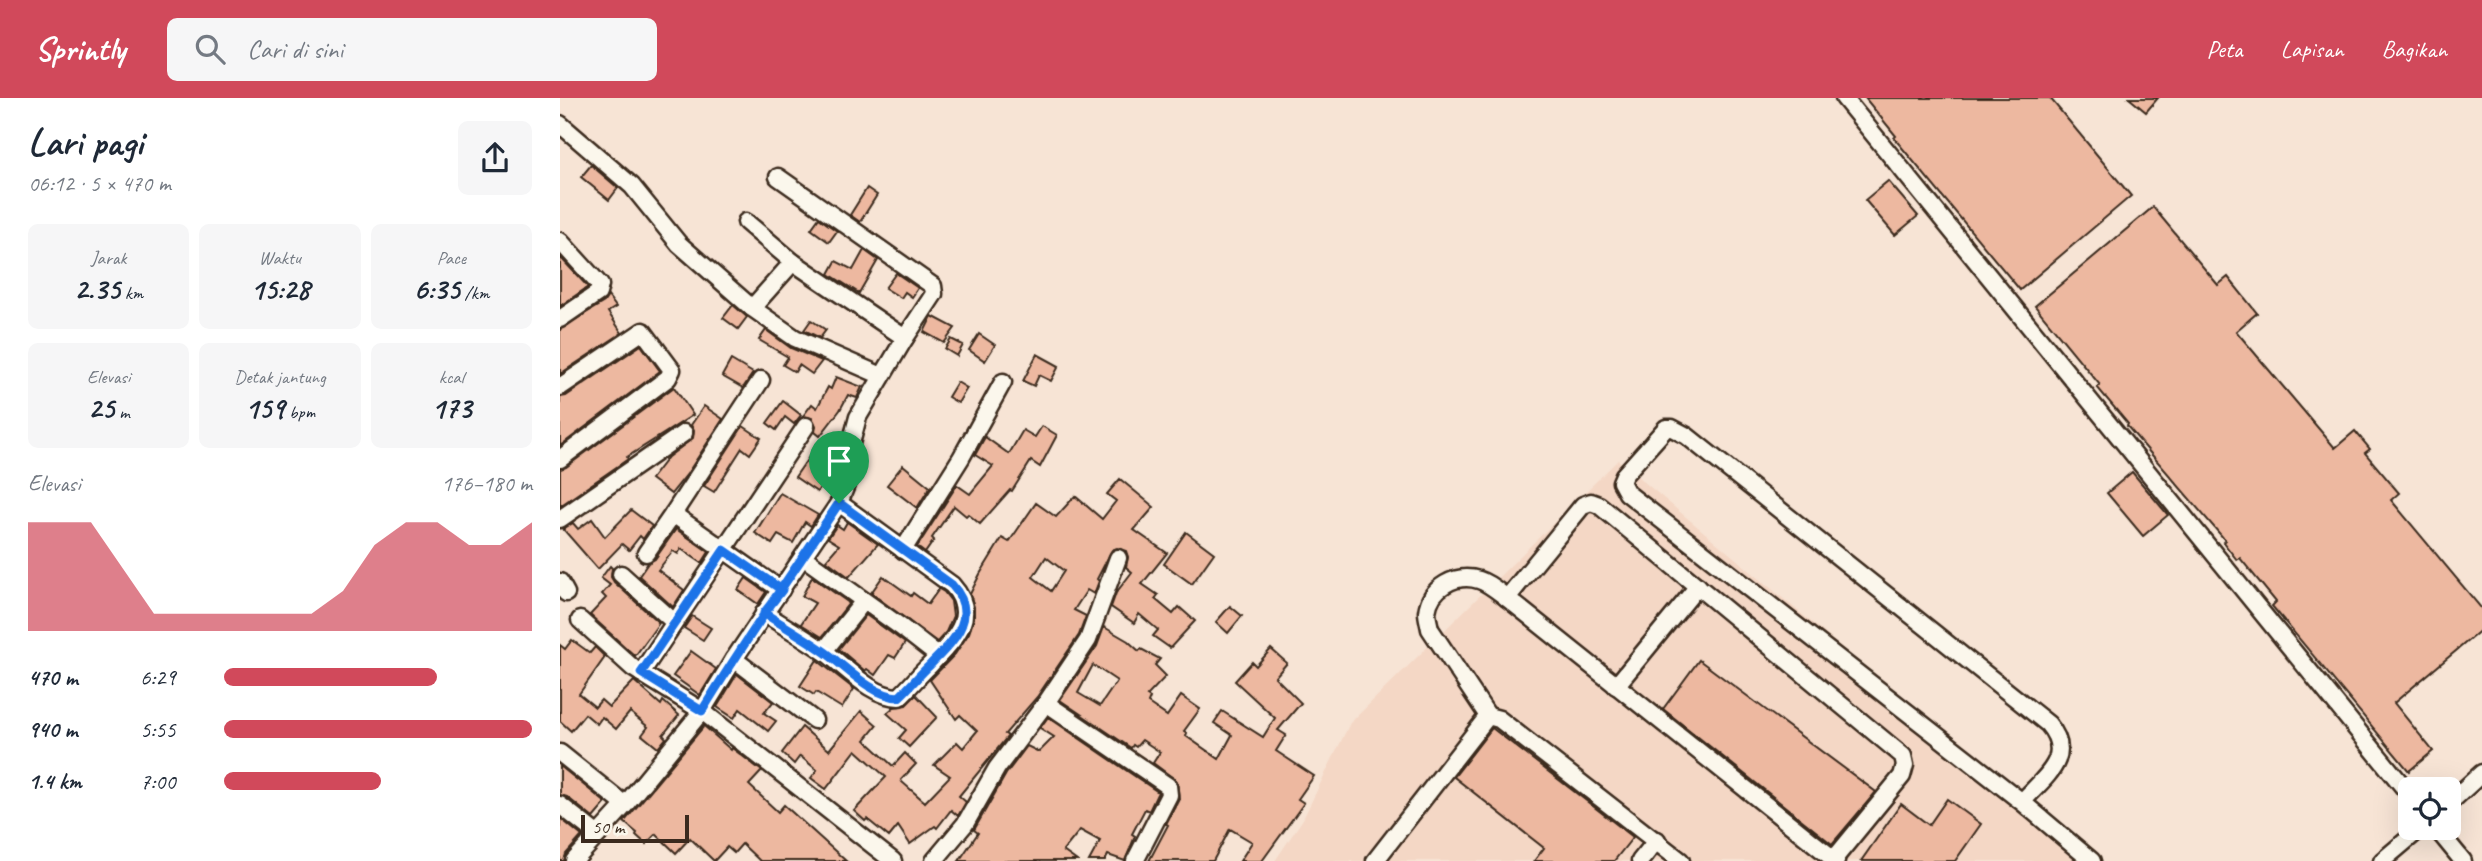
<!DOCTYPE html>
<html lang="id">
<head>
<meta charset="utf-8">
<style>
	:root { --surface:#fff; --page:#f6f6f7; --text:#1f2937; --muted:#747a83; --accent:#d1495b }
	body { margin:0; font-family:Caveat,sans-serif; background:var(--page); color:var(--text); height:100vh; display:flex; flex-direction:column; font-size:26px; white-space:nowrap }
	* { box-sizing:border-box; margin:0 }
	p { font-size:23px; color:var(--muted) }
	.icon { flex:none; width:38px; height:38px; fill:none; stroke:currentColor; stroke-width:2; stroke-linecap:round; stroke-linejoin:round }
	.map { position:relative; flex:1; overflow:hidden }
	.panel { display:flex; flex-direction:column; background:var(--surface); width:560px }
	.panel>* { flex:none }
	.controls { position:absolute; left:1838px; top:679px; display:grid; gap:14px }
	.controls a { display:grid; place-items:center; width:63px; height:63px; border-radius:10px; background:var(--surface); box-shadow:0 7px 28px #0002; font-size:35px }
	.scale { position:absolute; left:21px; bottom:18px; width:108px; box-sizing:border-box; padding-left:7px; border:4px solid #3b2a1e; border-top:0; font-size:19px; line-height:24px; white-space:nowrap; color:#3b2a1e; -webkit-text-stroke:5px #fbf7ec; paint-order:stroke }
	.pin { position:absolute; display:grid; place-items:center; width:60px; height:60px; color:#fff; margin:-72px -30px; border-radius:50% 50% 50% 0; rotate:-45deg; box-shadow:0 0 7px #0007 }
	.pin .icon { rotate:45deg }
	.round { display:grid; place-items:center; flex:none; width:74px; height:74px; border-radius:10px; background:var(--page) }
	.summary { display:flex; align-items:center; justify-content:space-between; height:119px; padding:0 28px }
	h1 { font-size:38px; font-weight:800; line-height:52px }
	.stats { display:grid; grid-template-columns:repeat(3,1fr); gap:10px; height:119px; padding:7px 28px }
	.stats div { display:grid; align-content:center; border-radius:10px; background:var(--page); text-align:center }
	.stats b { font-size:30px; font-weight:800 }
	.stats small { font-size:19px; font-weight:400 }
	.stats p { font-size:19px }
	.chart { height:196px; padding:14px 28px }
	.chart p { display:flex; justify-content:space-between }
	.chart svg { width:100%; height:126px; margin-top:7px; fill:var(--accent); opacity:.7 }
	ul { padding:0 28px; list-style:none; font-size:23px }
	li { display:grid; grid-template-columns:112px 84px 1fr; align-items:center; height:52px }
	li i { height:18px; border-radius:9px; background:var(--accent) }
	header { display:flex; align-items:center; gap:42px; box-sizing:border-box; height:98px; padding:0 35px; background:var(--accent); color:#fff }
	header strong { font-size:33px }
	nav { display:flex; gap:38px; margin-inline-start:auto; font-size:24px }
	.search { width:490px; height:63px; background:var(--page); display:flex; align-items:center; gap:18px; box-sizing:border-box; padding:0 24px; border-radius:10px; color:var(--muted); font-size:26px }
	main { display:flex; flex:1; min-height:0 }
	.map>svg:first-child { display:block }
	.built { fill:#f4d7c5 }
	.building { fill:#edb8a0; stroke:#3b2a1e; stroke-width:2; fill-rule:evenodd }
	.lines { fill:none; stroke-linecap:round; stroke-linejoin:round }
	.minor-casing { stroke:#3b2a1e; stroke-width:21 }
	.minor { stroke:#fbf7ec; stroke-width:16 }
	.route-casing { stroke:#fff; stroke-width:14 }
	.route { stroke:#1a73e8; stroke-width:9 }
</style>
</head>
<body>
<header>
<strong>Sprintly</strong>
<div class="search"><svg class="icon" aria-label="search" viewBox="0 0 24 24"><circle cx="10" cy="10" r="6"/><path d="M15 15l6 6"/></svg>Cari di sini</div>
<nav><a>Peta</a><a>Lapisan</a><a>Bagikan</a></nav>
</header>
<main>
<section class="panel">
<div class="summary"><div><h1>Lari pagi</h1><p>06:12 · 5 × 470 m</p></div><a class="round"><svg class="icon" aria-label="share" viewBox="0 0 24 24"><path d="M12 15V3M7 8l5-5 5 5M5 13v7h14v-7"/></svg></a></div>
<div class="stats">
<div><p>Jarak</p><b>2.35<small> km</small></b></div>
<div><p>Waktu</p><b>15:28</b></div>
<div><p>Pace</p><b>6:35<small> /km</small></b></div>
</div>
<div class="stats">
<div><p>Elevasi</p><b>25<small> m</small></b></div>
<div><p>Detak jantung</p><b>159<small> bpm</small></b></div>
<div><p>kcal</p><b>173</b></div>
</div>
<div class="chart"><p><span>Elevasi</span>176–180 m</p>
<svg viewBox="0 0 160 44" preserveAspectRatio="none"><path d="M0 44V6L10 6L20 6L30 22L40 38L50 38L60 38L70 38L80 38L90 38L100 30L110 14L120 6L130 6L140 14L150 14L160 6V44z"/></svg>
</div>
<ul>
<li><b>470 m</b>6:29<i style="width:69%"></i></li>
<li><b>940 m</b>5:55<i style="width:100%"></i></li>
<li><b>1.4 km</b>7:00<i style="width:51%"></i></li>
</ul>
</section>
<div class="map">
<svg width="1922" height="763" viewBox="0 0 1922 763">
	<rect width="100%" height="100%" fill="#f7e4d5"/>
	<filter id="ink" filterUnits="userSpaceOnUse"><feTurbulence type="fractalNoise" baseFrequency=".0143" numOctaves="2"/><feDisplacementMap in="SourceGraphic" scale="14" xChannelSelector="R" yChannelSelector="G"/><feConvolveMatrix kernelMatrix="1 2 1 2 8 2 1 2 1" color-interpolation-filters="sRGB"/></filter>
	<g filter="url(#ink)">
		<path class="built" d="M1058,362L1536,763H715L743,721L790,625Z"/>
		<g class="building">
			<path d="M1305,0H1490L1571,98L1460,192L1334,40L1336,38Z"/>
			<path d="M1569,0H1598L1586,14Z"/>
			<path d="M31,67L58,90L49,102L21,79Z"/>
			<path d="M1328,83L1358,118L1335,137L1305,102Z"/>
			<path d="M307,90L317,97L300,124L290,117Z"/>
			<path d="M1593,109L1658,187L1668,179L1697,215L1676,233L1775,350L1795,333L1810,351L1805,355L1839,395L1831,402L1922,511V531L1834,605L1873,653L1849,673L1712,508L1716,504L1680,460L1677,462L1663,444L1665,442L1567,328L1568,326L1537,289L1540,287L1475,208Z"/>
			<path d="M259,120L277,133L269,144L251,131Z"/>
			<path d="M304,152L318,162L299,195L269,176L276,163L293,172Z"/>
			<path d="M0,159L28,189L0,208Z"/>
			<path d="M336,175L358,190L352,199L345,194L341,200L325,190Z"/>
			<path d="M48,198L56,209L48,214L62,235L0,276V231L44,204Z"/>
			<path d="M173,207L187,219L178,231L163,220Z"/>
			<path d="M372,218L395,230L384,245L364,234Z"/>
			<path d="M251,222L266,232L260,240L244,232Z"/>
			<path d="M206,232L231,250L262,263L252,276L239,267L235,274L223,267L228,259L199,242Z"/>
			<path d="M419,236L435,247L425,263L409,252Z"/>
			<path d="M391,241L403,247L397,258L385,251Z"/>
			<path d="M81,247L100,273L0,348V299L6,298Z"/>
			<path d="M477,256L499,268L491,283L479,277L474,288L463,283Z"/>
			<path d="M171,262L193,275L183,290L162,278Z"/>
			<path d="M276,279L302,289L297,300L288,297L280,312L260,338L255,334L256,328L252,320L243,318L252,306L257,310L268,289L271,291Z"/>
			<path d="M397,284L407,290L398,305L388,299Z"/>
			<path d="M114,289L133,317L67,359L68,361L0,408V371L6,369Z"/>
			<path d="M223,303L241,317L234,326L225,319L216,332L207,325Z"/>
			<path d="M144,308L163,321L127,376L111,396L91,381L108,359L133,340L134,333L131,327Z"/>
			<path d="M183,328L201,340L190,356L182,350L154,394L144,388Z"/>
			<path d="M482,328L497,337L480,369L471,363L452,393L450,392L420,426L408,416L406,418L394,408L372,440L374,442L365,455L357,449L397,387L410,396L433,368L415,357L425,339L449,356L463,332L475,339Z"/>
			<path d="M260,343L279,355V368L273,377L270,375L257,394L235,379Z"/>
			<path d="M343,367L370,389L357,410L327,387Z"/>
			<path d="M1572,374L1608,417L1583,438L1547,395Z"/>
			<path d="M560,381L594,409L574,432L607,455L582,486L598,497L595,501L613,516L619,509L635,523L610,550L593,538L598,532L579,516L574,525L551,509L556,495L572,474L566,469L568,459L566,453L557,450L552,452L537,481L539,483L534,496L527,492L514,512L526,518L519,537L477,599L445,636L448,638L399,698L406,704L398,718L391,712L377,730L375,728L350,746L338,728L329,739L307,721L305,723L294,713L326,679L296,652L266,691L251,680L257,672L240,658L234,666L222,655L242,629L269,652L301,613L317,627L305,642L333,668L345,655L356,666L341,682L342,684L365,704L390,678L374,667L397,644L403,650L417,633L400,617L396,621L370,582L395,556L409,535L414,520V509L410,496L420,476L442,440L449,444L476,405L496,419L515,398L542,421L556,403L547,396ZM486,459L504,473L491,493L473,479Z"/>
			<path d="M220,395L258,417L251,428L245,424L233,445L218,437L212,446L195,435Z"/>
			<path d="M71,412L92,428L83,441L80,438L69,452L62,446L38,471L3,431L13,425L18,431L32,421L45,439Z"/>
			<path d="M287,424L318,446L289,479L266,462L279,447L268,440L277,427L283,431Z"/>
			<path d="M116,431L149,454L142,465L121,451L118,456L113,453L98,472L124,492L113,509L79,478L88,465L95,461Z"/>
			<path d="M626,434L654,455L632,486L604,466Z"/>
			<path d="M50,468L52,470L51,479L54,484L99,525L75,558L30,517L46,500L42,496L50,487L41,480Z"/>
			<path d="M323,478L351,498L353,495L368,506L379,491L384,494L391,503L393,518L386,534L377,544L311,495Z"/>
			<path d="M252,479L289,505L262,539L241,526L255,505L242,498Z"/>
			<path d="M186,480L206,494L198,506L178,492Z"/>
			<path d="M670,508L682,518L668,535L656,524Z"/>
			<path d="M306,517L345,545L335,560L329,557L315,577L307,571L305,573L279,551Z"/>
			<path d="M132,518L151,530L143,542L124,530Z"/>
			<path d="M544,529L568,543L579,553L581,551L600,561L595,567L606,578L587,598L590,600L588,605L607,618L621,598L640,611L624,633L627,635L626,638L659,661L672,637L654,625L662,613L703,639L715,620L675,583L692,564L696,568L711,551L727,565L715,579L741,605L718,632L726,637L716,653L754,678L738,701L744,705L702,763H680L692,744L670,731L653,763H589L608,727L606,726L619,701L617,683L593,665L600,654L582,642L576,649L573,647L571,650L500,602L537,548ZM533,567L557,583L540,608L518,595Z"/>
			<path d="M12,542L30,555L35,549L45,559L19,596L35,609L41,602L49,609L74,583L101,607L103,603L119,617L103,637L106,640L98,650L82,637L88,629L70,614L56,631L42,619L37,626L25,616L11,633L0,623V547L5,551Z"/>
			<path d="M131,553L156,571L140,597L113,578Z"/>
			<path d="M257,562L294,591L282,610L256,594L254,597L240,588Z"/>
			<path d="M1139,562L1316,694L1272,746L1103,611Z"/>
			<path d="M177,576L213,604L204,615L216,623L208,633L180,611L174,620L157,609Z"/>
			<path d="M356,597L377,619L349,649L339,640L346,632L327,615L334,609L346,607Z"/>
			<path d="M488,619L598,694L589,713L585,711L572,736L575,738L565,763L548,757L545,763H529L540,743L520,732L503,753L517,763H399L418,735L414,732L446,676L467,648L479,654L494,639L480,630Z"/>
			<path d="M144,628L171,652L172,650L202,673L189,687L218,714L224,707L286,763H200L182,746L174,755L167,749L154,763L130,740L116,755L96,736L86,746L76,737L77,735L64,724Z"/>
			<path d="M932,630L1073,739L1054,763H974L984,750L894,679Z"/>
			<path d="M0,668L46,705L33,720L7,699L0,697Z"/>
			<path d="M1387,701L1421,726L1395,763H1301L1341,706L1369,727Z"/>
			<path d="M0,720L22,738L6,756L4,763H0Z"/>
		</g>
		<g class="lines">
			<g class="minor-casing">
				<g id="minor">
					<path d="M1284,0L1850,697"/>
					<path d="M0,26L72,88L119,146L192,210L235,240L322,278"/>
					<path d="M186,124L233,164L345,240"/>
					<path d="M0,143L40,187L38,195L0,221"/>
					<path d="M192,210L233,164"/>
					<path d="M201,282L113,416L221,492"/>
					<path d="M0,289L83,233L112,272L108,280L0,361"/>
					<path d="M0,421L124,335"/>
					<path d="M343,452L401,360L443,284"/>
					<path d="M86,455L113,416"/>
					<path d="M243,459L341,529L378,558"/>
					<path d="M61,476L114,524"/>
					<path d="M0,484L6,495"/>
					<path d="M947,500L1023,407L1031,404L1039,407L1343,658L1345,667L1342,678L1274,761"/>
					<path d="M204,515C224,528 245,540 265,554C286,569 312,599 339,599C350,589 359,577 370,567C392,543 421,519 392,487L279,405"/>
					<path d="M20,522L73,570L142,613L333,763"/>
					<path d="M264,553L304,503"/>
					<path d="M174,561L254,622"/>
					<path d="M81,575L246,328"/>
					<path d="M1056,588L1138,488"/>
					<path d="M486,605L608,688L609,697L575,763"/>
					<path d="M928,618L870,531C869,525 867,519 867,514C870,489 896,475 919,482C929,485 939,494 947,500L1276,763"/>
					<path d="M0,655L65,707"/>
					<path d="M1462,704C1484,679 1516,659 1488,626L1127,338L1112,330H1106L1064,377L1061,384L1067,395L1462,704L1532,763"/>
					<path d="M1888,706L1922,675"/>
					<path d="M0,707L38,737"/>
					<path d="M1876,730L1903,763"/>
					<path d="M14,763L65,707L142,613L174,561L279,405L290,377L289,353L298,319L345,240L374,196L373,188L218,79"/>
					<path d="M374,763L405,726L437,670L486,605L528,542L558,460"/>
					<path d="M815,763L928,618L939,621L1121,763"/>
					<path d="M1080,763L1097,742"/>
					<path d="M1822,763L1861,730"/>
				</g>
			</g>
			<use href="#minor" class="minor"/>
		</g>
	</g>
	<g class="lines" filter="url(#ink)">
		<g class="route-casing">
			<path id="route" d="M279,405C233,474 185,542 142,613L81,575L164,452L222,492L204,515C224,528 245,540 265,554C286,569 312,598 339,599C350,589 359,577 370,567C392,544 421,519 392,487L279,405"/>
		</g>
		<use href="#route" class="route"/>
	</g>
</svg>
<div class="controls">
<a><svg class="icon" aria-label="locate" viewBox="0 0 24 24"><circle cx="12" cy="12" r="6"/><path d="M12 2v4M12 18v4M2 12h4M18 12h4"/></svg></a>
</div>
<div class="scale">50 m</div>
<div class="pin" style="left:279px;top:405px;background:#1e9e55"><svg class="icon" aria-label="arrive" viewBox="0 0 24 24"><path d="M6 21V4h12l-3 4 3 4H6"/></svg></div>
</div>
</main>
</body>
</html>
